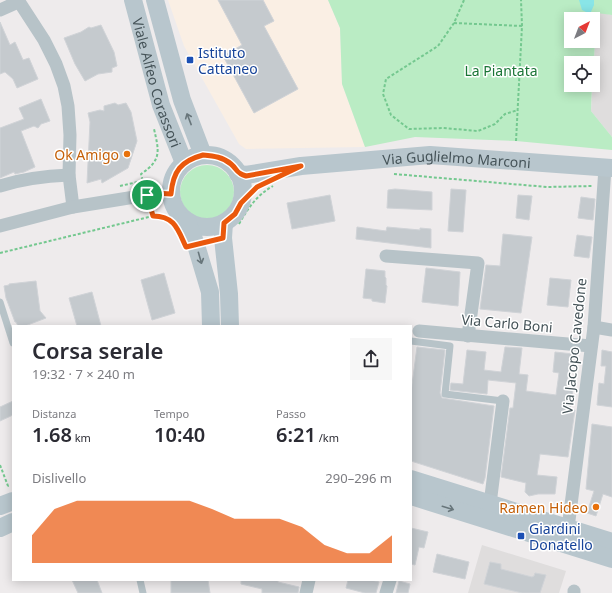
<!DOCTYPE html>
<html lang="it">
<head>
<meta charset="utf-8">
<style>
	:root { --surface:#fff; --page:#f7f7f7; --text:#2b2b33; --muted:#7c7c81; --accent:#ea580c }
	body { margin:0; font-family:"Noto Sans",sans-serif; background:var(--page); color:var(--text); height:100vh; display:flex; flex-direction:column; font-size:15px; white-space:nowrap }
	* { box-sizing:border-box; margin:0 }
	p { font-size:13px; color:var(--muted) }
	.icon { flex:none; width:22px; height:22px; fill:none; stroke:currentColor; stroke-width:2; stroke-linecap:round; stroke-linejoin:round }
	.map { position:relative; flex:1; overflow:hidden }
	.side { position:absolute; left:12px; top:325px; width:400px; height:256px; display:flex; flex-direction:column; background:var(--surface); border-radius:0px; box-shadow:0 2px 10px #0003 }
	.side>* { flex:none }
	.needle { width:26px; rotate:42deg }
	.controls { position:absolute; left:564px; top:12px; display:grid; gap:8px }
	.controls a { display:grid; place-items:center; width:36px; height:36px; border-radius:0px; background:var(--surface); box-shadow:0 2px 10px #0003; font-size:20px }
	.pin { position:absolute; display:grid; place-items:center; width:34px; height:34px; color:#fff; margin:-17px; border:2px solid #fff; border-radius:50%; box-shadow:0 1px 4px #0007 }
	.round { display:grid; place-items:center; flex:none; width:42px; height:42px; border-radius:0px; background:var(--page) }
	.overview { display:flex; align-items:center; justify-content:space-between; height:68px; padding:0 20px }
	h1 { font-size:22px; font-weight:600; line-height:30px }
	.metrics { display:grid; grid-template-columns:repeat(3,1fr); gap:6px; height:68px; padding:4px 20px }
	.metrics div { display:grid; align-content:center }
	.metrics b { font-size:20px; font-weight:600 }
	.metrics small { font-size:11px; font-weight:400 }
	.metrics p { font-size:11px }
	.chart { height:112px; padding:8px 20px }
	.chart p { display:flex; justify-content:space-between }
	.chart svg { width:100%; height:72px; margin-top:4px; fill:var(--accent); opacity:.7 }
	.map>svg:first-child { display:block }
	.commercial { fill:#faefe4 }
	.education { fill:#dfdddd }
	.green { fill:#baecc4; fill-rule:evenodd }
	.water { fill:#89e5e7 }
	.building { fill:#c5cace; stroke:#d0d3d7 }
	.lines { fill:none; stroke-linecap:round; stroke-linejoin:round }
	.path { stroke:#74c88f; stroke-width:2; stroke-dasharray:3 2; stroke-linecap:butt }
	.lane { stroke:#b7c3c8; stroke-width:7 }
	.street { stroke:#b7c3c8; stroke-width:13 }
	.secondary { stroke:#b8c6cd; stroke-width:18 }
	.oneway { stroke:#68767b }
	.route-casing { stroke:#fff; stroke-width:8 }
	.route { stroke:#ea580c; stroke-width:5 }
	.transit-dot { fill:#1a4fb4; stroke:#fff; stroke-width:1.5 }
	.food-dot { fill:#e8710a; stroke:#fff; stroke-width:1.5 }
	.labels { text-anchor:middle; dominant-baseline:central; stroke-width:3; stroke-linejoin:round; paint-order:stroke }
	.transit-label { font-size:14px; fill:#164399; stroke:#fff; text-anchor:start }
	.park-label { font-size:14px; fill:#1a7536; stroke:#fff }
	.street-label { font-size:14px; fill:#455358; stroke:#fff }
	.food-label { font-size:14px; fill:#c56008; stroke:#fff; text-anchor:end }
</style>
</head>
<body>
<div class="map">
<svg width="612" height="593" viewBox="0 0 612 593">
	<rect width="100%" height="100%" fill="#eeebec"/>
	<path class="commercial" d="M168,0H328L340,28L342,84L365,147L246,149L239,144L184,46Z"/>
	<g class="education">
		<path d="M597,12L612,15V137L591,111Z"/>
		<path d="M482,545L566,571L559,593H468Z"/>
	</g>
	<g class="green">
		<path d="M328,0H612V15L597,13L593,74V63H571V85H592L591,111L612,137V150L516,141L415,137L365,147L342,84L340,28ZM571,19H593V41H571Z"/>
		<circle cx="207" cy="192" r="27"/>
	</g>
	<path class="water" d="M579,0H594V5L590,14L582,10Z"/>
	<g class="building">
		<path d="M218,0H263L274,21L264,26L298,89L254,113L223,56L242,45Z"/>
		<path d="M0,22L10,45L15,42L23,60L29,58L38,79L17,88L13,79L5,72L0,74Z"/>
		<path d="M101,25L114,52L117,66L112,68V72L98,74L85,81L75,64L64,38L81,32L89,27L91,28Z"/>
		<path d="M41,99L50,121L41,124L38,128L34,126L21,131L35,167L24,172L15,174L14,172L0,178V128L24,119L19,108Z"/>
		<path d="M115,103L118,105L126,103L131,112L137,141L128,168L102,183L101,179L87,183L90,122L88,113L100,110L104,111V106Z"/>
		<path d="M395,189L432,192V210L387,208L388,190Z"/>
		<path d="M451,189L466,190L463,232L448,231Z"/>
		<path d="M330,195L335,221L292,229L287,203Z"/>
		<path d="M518,195L532,196L529,220L516,218Z"/>
		<path d="M581,197L595,199L593,220L578,218Z"/>
		<path d="M357,227L386,231L387,227L420,230V228L431,229V248L356,239Z"/>
		<path d="M503,234L532,237L521,313L480,309L486,265L500,266Z"/>
		<path d="M577,235L592,237L589,258L574,256Z"/>
		<path d="M426,268L460,272L458,306L422,302Z"/>
		<path d="M366,269L385,271V277L386,278V285L387,286L385,303L372,301V299L363,298Z"/>
		<path d="M164,273L175,313L152,320L141,280Z"/>
		<path d="M550,278L571,280L568,307L547,305Z"/>
		<path d="M36,281L40,311L46,318L25,326H18L16,322H15L6,298L4,286L9,285V284Z"/>
		<path d="M92,292L101,326H77L69,298Z"/>
		<path d="M417,347L445,350L440,393L442,398L494,406L485,478L483,484L411,461V392Z"/>
		<path d="M505,347L522,348L519,374L528,375L526,391L556,395L559,373L553,372L555,352L573,354L572,367H570L566,388L573,389L570,410H575L568,457L540,454L537,475L557,477L555,494H538L529,496L525,492L526,483L501,477L510,408H513L516,383L488,380L487,394L450,390L451,383L463,384L467,350L486,352L484,370L501,372Z"/>
		<path d="M602,350L612,352V407L597,405L599,383L604,384L606,366H601Z"/>
		<path d="M13,401V415L0,421V407Z"/>
		<path d="M592,424L612,427V497L603,494L596,516L587,513L594,491L586,489Z"/>
		<path d="M411,528L428,532L424,548L419,547L415,565L411,564Z"/>
		<path d="M437,554L469,562L465,579L433,572Z"/>
		<path d="M490,562L501,564V569L532,577L534,576L535,573L546,575L540,593H522L484,584Z"/>
		<path d="M72,580H97L102,593H78Z"/>
		<path d="M171,580H208L210,593H171Z"/>
		<path d="M241,580H278V582L299,587L298,593H262V589L241,584Z"/>
		<path d="M348,580H371L379,582L376,593H365L346,588Z"/>
		<path d="M399,581L410,584L408,593H396Z"/>
	</g>
	<g class="lines">
		<g class="path">
			<path d="M464,0L454,23L438,46L386,79L383,94L391,115L409,129L443,128L478,131L495,124L505,114L518,110"/>
			<path d="M454,23L522,26"/>
			<path d="M516,141L522,26L521,0"/>
			<path d="M394,174L547,187L593,186"/>
			<path d="M144,185L141,174C162,160 159,151 154,129"/>
			<path d="M120,186L142,181"/>
			<path d="M150,206L153,216"/>
			<path d="M239,224C248,208 257,195 273,186"/>
			<path d="M0,253L153,216L164,217L173,223"/>
			<path d="M0,465L8,486L7,487"/>
		</g>
		<g class="lane">
			<path d="M0,302L13,343"/>
			<path d="M411,341L450,346L445,394L503,401"/>
			<path d="M140,580L143,593"/>
		</g>
		<g class="street">
			<path d="M18,0L44,40L56,64L64,86L68,106L70,135L69,175L73,207"/>
			<path d="M0,10L18,2"/>
			<path d="M0,186C22,179 45,176 69,175"/>
			<path d="M0,226L73,207L147,195L155,193L171,194"/>
			<path d="M386,256L478,263L468,336"/>
			<path d="M594,327L612,330"/>
			<path d="M419,331L591,346"/>
			<path d="M490,504L503,401"/>
			<path d="M568,528L594,327L605,168"/>
			<path d="M306,593L309,580"/>
			<path d="M386,593L390,580"/>
			<path d="M574,593V591"/>
		</g>
		<g class="secondary">
			<path id="s1" d="M133,0L161,105L184,163"/>
			<path d="M155,0L182,100L203,155"/>
			<circle cx="207" cy="191" r="36"/>
			<path id="s2" d="M238,174L246,175L301,166L430,155L612,168"/>
			<path d="M187,221L196,245L210,292L211,326"/>
			<path d="M224,223L223,238L229,294L230,326"/>
			<path d="M411,479L612,542"/>
			<path d="M411,496L612,559"/>
			<path d="M0,506L13,501"/>
			<path d="M0,528L13,522"/>
		</g>
	</g>
	<defs><path id="oneway-shaft" d="M-6 0H5M1.5-3L5.5 0L1.5 3" fill="none" stroke-width="1.6" stroke-linecap="round" stroke-linejoin="round"/></defs>
	<g class="oneway">
		<use href="#oneway-shaft" transform="translate(189 119) rotate(-111)"/>
		<use href="#oneway-shaft" transform="translate(200 258) rotate(74)"/>
		<use href="#oneway-shaft" transform="translate(448 508) rotate(17)"/>
	</g>
	<g class="lines">
		<g class="route-casing">
			<path id="route" d="M203,155C214,156 223,157 231,164C238,170 236,173 246,176L301,166L257,187L241,203L235,214L224,223L223,238L186,247C178,230 175,216 153,216L147,195L155,193L171,194C173,171 181,161 203,155Z"/>
		</g>
		<use href="#route" class="route"/>
	</g>
	<g class="transit-dot">
		<rect x="186" y="56" width="8" height="8" rx="2"/>
		<rect x="517" y="532" width="8" height="8" rx="2"/>
	</g>
	<g class="food-dot">
		<circle cx="127" cy="154" r="4"/>
		<circle cx="596" cy="507" r="4"/>
	</g>
	<g class="labels">
		<g class="transit-label">
			<text x="198" y="52">Istituto<tspan x="198" dy="16">Cattaneo</tspan></text>
			<text x="529" y="528">Giardini<tspan x="529" dy="16">Donatello</tspan></text>
		</g>
		<g class="park-label">
			<text x="501" y="70">La Piantata</text>
		</g>
		<g class="street-label">
			<text stroke="none"><textPath href="#s1" startOffset="86">Viale Alfeo Corassori</textPath></text>
			<text stroke="none"><textPath href="#s2" startOffset="220">Via Guglielmo Marconi</textPath></text>
			<text transform="translate(507 323) rotate(5)">Via Carlo Boni</text>
			<text transform="translate(574 346) rotate(-84)">Via Jacopo Cavedone</text>
		</g>
		<g class="food-label">
			<text x="119" y="154">Ok Amigo</text>
			<text x="588" y="507">Ramen Hideo</text>
		</g>
	</g>
</svg>
<div class="controls">
<a><svg class="needle" viewBox="-14 -14 28 28"><path d="M0-13l5 13h-10z" fill="#e53935"/><path d="M0 13l5-13h-10z" fill="#7c7c81"/></svg></a>
<a><svg class="icon" aria-label="locate" viewBox="0 0 24 24"><circle cx="12" cy="12" r="6"/><path d="M12 2v4M12 18v4M2 12h4M18 12h4"/></svg></a>
</div>
<div class="pin" style="left:147px;top:195px;background:#1e9e55"><svg class="icon" aria-label="arrive" viewBox="0 0 24 24"><path d="M6 21V4h12l-3 4 3 4H6"/></svg></div>
<section class="side">
<div class="overview"><div><h1>Corsa serale</h1><p>19:32 · 7 × 240 m</p></div><a class="round"><svg class="icon" aria-label="share" viewBox="0 0 24 24"><path d="M12 15V3M7 8l5-5 5 5M5 13v7h14v-7"/></svg></a></div>
<div class="metrics">
<div><p>Distanza</p><b>1.68<small> km</small></b></div>
<div><p>Tempo</p><b>10:40</b></div>
<div><p>Passo</p><b>6:21<small> /km</small></b></div>
</div>
<div class="chart"><p><span>Dislivello</span>290–296 m</p>
<svg viewBox="0 0 160 44" preserveAspectRatio="none"><path d="M0 44V27L10 11L20 6L30 6L40 6L50 6L60 6L70 6L80 11L90 17L100 17L110 17L120 22L130 33L140 38L150 38L160 27V44z"/></svg>
</div>
</section>
</div>
</body>
</html>
